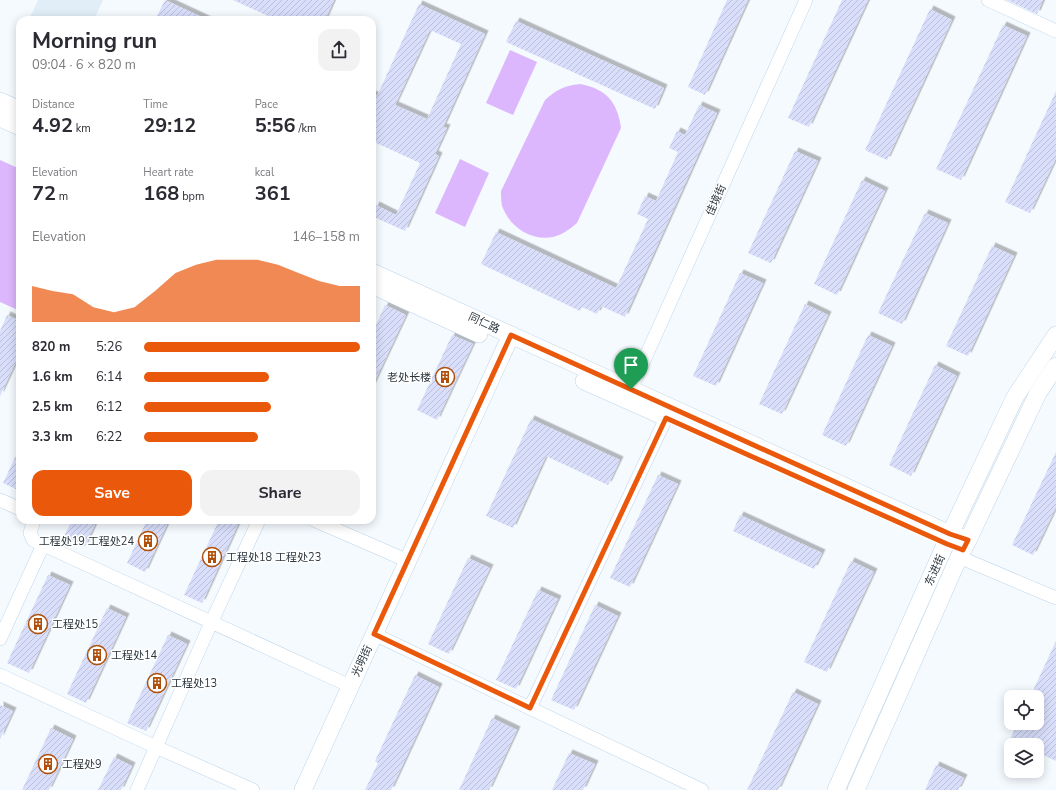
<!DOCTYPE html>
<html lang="en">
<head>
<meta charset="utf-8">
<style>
	:root { --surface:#fff; --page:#f2f2f3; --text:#2b2b33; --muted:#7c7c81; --accent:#ea580c }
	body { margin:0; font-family:"Nunito Sans","Noto Sans SC",sans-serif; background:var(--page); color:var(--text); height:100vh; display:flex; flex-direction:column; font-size:15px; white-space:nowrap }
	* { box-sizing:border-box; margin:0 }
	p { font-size:13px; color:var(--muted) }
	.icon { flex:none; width:22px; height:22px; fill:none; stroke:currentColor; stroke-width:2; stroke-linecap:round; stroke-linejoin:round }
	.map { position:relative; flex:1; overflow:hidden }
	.panel { position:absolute; left:16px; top:16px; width:360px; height:508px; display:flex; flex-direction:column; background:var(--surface); border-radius:12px; box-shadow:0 2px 10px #0003 }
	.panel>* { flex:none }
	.fabs { position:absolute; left:1004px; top:690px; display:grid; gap:8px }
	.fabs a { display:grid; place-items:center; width:40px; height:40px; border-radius:8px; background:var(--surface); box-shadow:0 2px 10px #0003; font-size:20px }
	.pin { position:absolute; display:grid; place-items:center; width:34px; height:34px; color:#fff; margin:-41px -17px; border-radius:50% 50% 50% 0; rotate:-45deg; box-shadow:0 0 4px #0007 }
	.pin .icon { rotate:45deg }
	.round { display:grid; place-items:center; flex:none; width:42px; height:42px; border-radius:12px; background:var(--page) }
	.summary { display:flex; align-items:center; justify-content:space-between; height:68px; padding:0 16px }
	h1 { font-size:22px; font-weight:700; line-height:30px }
	.stats { display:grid; grid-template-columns:repeat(3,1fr); gap:6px; height:68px; padding:4px 16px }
	.stats div { display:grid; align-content:center }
	.stats b { font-size:20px; font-weight:700 }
	.stats small { font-size:11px; font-weight:400 }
	.stats p { font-size:11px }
	.chart { height:112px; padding:8px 16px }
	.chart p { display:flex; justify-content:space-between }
	.chart svg { width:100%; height:72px; margin-top:4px; fill:var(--accent); opacity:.7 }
	.action { display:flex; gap:8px; margin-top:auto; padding:8px 16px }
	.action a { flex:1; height:46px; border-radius:12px; background:var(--accent); color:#fff; font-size:16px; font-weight:700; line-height:46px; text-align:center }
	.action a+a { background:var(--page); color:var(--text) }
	ul { padding:0 16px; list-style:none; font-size:13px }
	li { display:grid; grid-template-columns:64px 48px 1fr; align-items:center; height:30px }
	li i { height:10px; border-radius:5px; background:var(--accent) }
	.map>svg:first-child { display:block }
	.built { fill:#e1eef8 }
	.green { fill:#ddb7fd }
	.building { fill:url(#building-hatch); fill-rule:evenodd; filter:url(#shadow) }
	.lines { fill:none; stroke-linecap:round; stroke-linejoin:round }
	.minor-casing { stroke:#bdd5e9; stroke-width:14 }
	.major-casing { stroke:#bdd5e9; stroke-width:18 }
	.minor { stroke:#fff; stroke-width:13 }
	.major { stroke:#fff; stroke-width:17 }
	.route-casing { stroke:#fff; stroke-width:8 }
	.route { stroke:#ea580c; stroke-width:5 }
	.labels { text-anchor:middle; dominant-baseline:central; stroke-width:3; stroke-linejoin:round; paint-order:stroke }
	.street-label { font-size:11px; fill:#2e3840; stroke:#fff }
	.poi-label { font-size:11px; fill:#2e3840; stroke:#fff; text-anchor:start }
</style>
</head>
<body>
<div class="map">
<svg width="1056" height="790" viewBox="0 0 1056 790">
	<defs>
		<pattern id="building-hatch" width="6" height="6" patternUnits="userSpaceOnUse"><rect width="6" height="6" fill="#d9dffb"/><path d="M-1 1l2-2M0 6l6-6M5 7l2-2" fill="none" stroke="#bbc0d8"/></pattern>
		<filter id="shadow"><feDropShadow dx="3.5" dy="-3.5" stdDeviation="0" flood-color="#0004"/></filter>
	</defs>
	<rect width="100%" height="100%" fill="#f5faff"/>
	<path class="built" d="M38,0H103L94,20H29Z"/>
	<g class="green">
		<path d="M510,50L537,62L513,115L486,103Z"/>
		<path d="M580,84C606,89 617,101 621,128L577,223C570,229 562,235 553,237C530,241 510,227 502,206C501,201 501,196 501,191L545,100C557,89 564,86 580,84Z"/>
		<path d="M460,159L489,173L465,227L435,213Z"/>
		<path d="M0,160L20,169V311L0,302Z"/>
	</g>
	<g class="building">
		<path d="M165,0L208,20H155Z"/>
		<path d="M233,0H334L325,20H277Z"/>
		<path d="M727,0H748L705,95L688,87Z"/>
		<path d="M842,0H868L809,127L788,118Z"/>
		<path d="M1007,0H1043L1037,14Z"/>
		<path d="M419,4L485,34L443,127L447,128L435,154L439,156L405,231L372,216V214L376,205L396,215L420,163L372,141V94L377,96ZM430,30L461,44L427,119L395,105Z"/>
		<path d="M930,9L952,20L887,160L865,150Z"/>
		<path d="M516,21L664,88L655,109L506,42Z"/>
		<path d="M1003,25L1027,36L961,180L936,169Z"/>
		<path d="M1056,91V158L1030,213L1005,202Z"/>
		<path d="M699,105L717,113L625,317L601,306L597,314L582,307L580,311L481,264L496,232L616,288L648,219L637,214L645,196L656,201L678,152L669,148L677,131L685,135Z"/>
		<path d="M795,151L818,161L771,263L748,253Z"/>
		<path d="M862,180L885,191L837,295L814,284Z"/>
		<path d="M925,213L948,223L902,324L878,313Z"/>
		<path d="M992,246L1014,256L968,356L946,346Z"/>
		<path d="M740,273L763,283L716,386L693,376Z"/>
		<path d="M805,304L828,315L782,414L759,404Z"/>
		<path d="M385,305L406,315L372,387V334Z"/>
		<path d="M7,315L20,321V353L0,396V331Z"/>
		<path d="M452,335L473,344L437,420L417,410Z"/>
		<path d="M868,335L892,346L846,446L822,435Z"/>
		<path d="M935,365L957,376L911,476L889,465Z"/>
		<path d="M531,419L620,460L608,485L546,456L513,528L486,516Z"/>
		<path d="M20,447V491L3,483Z"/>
		<path d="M1056,452V507L1033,555L1012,545Z"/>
		<path d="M658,475L678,484L630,587L610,578Z"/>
		<path d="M740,515L822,553L814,569L733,531Z"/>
		<path d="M72,520H97L85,546L64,536Z"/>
		<path d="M147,520H169L145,572L127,563Z"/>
		<path d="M219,520H240L202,603L184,595Z"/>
		<path d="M468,558L490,568L449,654L428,644Z"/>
		<path d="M851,561L874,572L827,672L804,662Z"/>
		<path d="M48,575L70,585L29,673L7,663Z"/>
		<path d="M538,590L558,599L516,689L496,680Z"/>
		<path d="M595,605L618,616L574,710L551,700Z"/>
		<path d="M107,608L126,617L86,703L67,694Z"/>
		<path d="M168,635L187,644L146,731L127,723Z"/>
		<path d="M1056,641V761L1039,753L1043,745H1007L1018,723H1037V697H1030Z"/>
		<path d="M415,675L439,687L391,790H365L378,763L375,761Z"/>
		<path d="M793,692L818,704L778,790H747Z"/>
		<path d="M0,705L13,711L0,739Z"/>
		<path d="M492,718L517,730L489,790H459Z"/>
		<path d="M51,728L73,739L49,790H22Z"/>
		<path d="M569,753L595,764L583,790H552Z"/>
		<path d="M114,757L132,766L121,790H98Z"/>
		<path d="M936,765L964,778L958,790H925Z"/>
	</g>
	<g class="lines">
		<g class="minor-casing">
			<g id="minor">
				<path d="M988,0L1056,31"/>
				<path d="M628,396L806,0"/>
				<path d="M0,500L20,509"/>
				<path d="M34,520L30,533L33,540L350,686"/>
				<path d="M314,520L408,561"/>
				<path d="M959,557L1056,598"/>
				<path d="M374,634L702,790"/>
				<path d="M0,639L43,545"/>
				<path d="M0,675L156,747L253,790"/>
				<path d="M530,708L666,418"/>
				<path d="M137,790L211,623L259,520"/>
			</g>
		</g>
		<g class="major-casing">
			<g id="major">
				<path d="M0,101L20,110"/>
				<path d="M0,118L20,127"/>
				<path d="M372,272L950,534L968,540"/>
				<path d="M372,285L479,334"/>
				<path d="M584,381L665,417"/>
				<path d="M303,790L511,335"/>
				<path d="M836,790L950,534L1015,397L1056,335"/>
				<path d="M856,790L959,557L968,540L1038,393L1056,366"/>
			</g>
		</g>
		<use href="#minor" class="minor"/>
		<use href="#major" class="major"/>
	</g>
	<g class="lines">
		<g class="route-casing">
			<path id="route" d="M511,335L950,534L968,540L963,550L947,544L666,418L530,708L374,634Z"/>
		</g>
		<use href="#route" class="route"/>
	</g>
	<defs>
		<g id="building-ring" transform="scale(1)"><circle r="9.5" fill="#fff" stroke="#b04f09" stroke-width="1.5"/><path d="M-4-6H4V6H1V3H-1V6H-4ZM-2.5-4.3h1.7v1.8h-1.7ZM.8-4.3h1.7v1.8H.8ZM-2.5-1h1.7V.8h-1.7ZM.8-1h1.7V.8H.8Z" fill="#b04f09"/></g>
	</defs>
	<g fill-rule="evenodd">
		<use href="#building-ring" x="445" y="377"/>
		<use href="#building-ring" x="148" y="541"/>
		<use href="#building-ring" x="212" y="557"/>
		<use href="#building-ring" x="38" y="624"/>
		<use href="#building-ring" x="97" y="655"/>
		<use href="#building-ring" x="157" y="683"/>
		<use href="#building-ring" x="48" y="764"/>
	</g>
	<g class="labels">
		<g class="street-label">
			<text transform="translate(716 200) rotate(-66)">佳境街</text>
			<text transform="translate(484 323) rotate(25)">同仁路</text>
			<text transform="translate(935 570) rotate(-66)">东进街</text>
			<text transform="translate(362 661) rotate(-65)">光明街</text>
		</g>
		<g class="poi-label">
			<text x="431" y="377" text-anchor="end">老处长楼</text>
			<text x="134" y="541" text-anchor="end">工程处19 工程处24</text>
			<text x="226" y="557">工程处18 工程处23</text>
			<text x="52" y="624">工程处15</text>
			<text x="111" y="655">工程处14</text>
			<text x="171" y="683">工程处13</text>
			<text x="62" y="764">工程处9</text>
		</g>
	</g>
</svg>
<div class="fabs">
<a><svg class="icon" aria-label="locate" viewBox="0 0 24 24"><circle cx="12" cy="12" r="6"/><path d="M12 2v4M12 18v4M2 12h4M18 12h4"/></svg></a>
<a><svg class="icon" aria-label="layers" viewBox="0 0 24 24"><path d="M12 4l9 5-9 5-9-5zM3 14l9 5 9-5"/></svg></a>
</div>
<div class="pin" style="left:631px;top:389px;background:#1e9e55"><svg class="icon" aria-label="arrive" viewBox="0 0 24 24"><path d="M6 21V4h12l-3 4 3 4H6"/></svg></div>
<section class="panel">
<div class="summary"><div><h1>Morning run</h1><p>09:04 · 6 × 820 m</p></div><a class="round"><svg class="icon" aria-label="share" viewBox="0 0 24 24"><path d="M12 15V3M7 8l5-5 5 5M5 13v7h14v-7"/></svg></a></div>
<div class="stats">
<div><p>Distance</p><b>4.92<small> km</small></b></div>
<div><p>Time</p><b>29:12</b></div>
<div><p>Pace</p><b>5:56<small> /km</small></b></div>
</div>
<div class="stats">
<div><p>Elevation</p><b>72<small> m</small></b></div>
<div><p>Heart rate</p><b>168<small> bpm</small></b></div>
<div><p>kcal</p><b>361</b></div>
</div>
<div class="chart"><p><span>Elevation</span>146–158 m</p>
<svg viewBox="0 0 160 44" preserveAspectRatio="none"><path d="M0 44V22L10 25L20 27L30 35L40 38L50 35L60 25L70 14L80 9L90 6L100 6L110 6L120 9L130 14L140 19L150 22L160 22V44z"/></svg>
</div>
<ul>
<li><b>820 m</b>5:26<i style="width:100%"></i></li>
<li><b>1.6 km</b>6:14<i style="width:58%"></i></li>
<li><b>2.5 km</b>6:12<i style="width:59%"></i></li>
<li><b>3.3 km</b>6:22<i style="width:53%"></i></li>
</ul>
<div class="action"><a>Save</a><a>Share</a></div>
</section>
</div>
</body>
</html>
